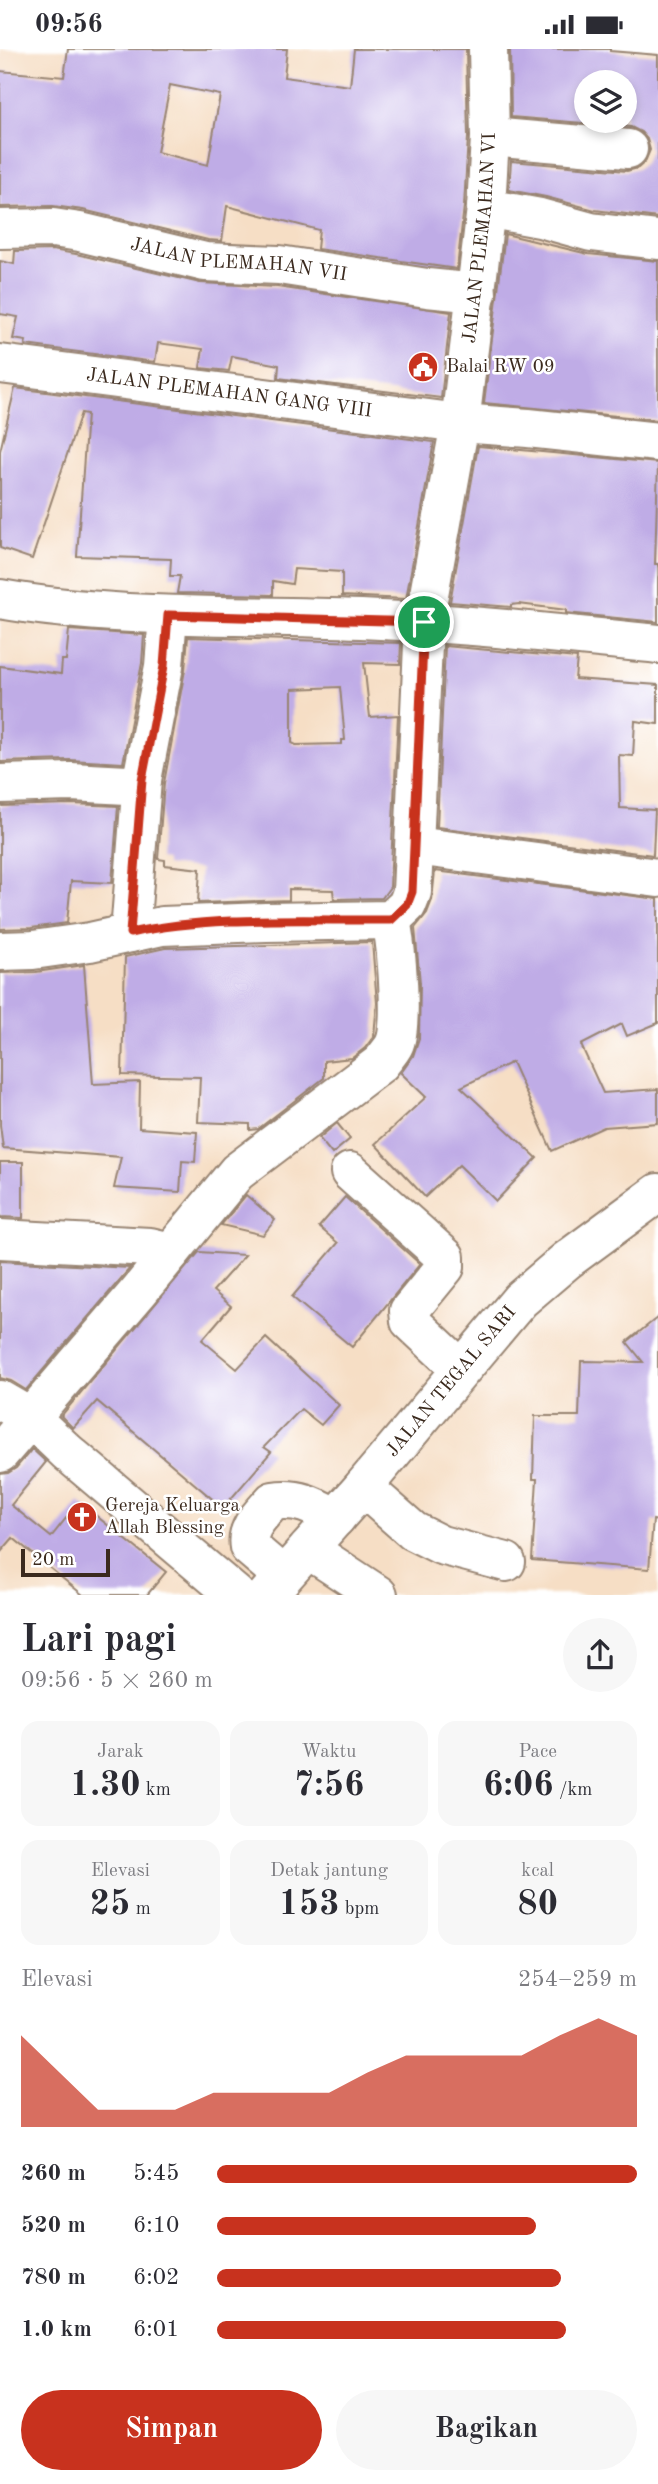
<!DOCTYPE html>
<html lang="id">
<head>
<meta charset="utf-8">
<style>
	:root { --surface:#fff; --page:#f7f7f7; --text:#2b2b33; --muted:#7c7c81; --accent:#c8321e }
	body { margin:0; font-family:"Old Standard TT",serif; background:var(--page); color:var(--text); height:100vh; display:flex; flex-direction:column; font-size:26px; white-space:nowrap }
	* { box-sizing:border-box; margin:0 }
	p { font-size:23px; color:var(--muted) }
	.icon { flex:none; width:38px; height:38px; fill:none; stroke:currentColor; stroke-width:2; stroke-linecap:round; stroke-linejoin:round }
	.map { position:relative; height:1546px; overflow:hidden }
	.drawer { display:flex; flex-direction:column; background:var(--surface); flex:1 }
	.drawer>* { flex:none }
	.controls { position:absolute; left:574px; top:21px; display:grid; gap:14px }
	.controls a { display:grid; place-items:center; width:63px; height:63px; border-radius:50%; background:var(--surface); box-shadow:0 4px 10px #0003; font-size:35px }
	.scale { position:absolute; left:21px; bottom:18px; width:89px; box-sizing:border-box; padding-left:7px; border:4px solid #3b2a1e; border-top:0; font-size:19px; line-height:24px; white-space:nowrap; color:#3b2a1e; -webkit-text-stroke:5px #fff; paint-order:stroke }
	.pin { position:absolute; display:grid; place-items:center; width:60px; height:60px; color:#fff; margin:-30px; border:4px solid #fff; border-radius:50%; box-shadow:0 2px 7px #0007 }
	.round { display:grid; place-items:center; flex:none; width:74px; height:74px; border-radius:37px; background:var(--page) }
	.head { display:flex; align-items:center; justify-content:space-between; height:119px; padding:0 21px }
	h1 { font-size:38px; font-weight:800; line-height:52px }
	.figures { display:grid; grid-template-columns:repeat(3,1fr); gap:10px; height:119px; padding:7px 21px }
	.figures div { display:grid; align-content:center; border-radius:18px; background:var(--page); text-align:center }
	.figures b { font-size:35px; font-weight:800 }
	.figures small { font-size:19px; font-weight:400 }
	.figures p { font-size:19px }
	.chart { height:196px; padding:14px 21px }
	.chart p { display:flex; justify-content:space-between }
	.chart svg { width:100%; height:126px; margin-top:7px; fill:var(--accent); opacity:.7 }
	.cta { display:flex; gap:14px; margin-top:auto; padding:14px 21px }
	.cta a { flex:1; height:80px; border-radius:42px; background:var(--accent); color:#fff; font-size:28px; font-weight:800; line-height:80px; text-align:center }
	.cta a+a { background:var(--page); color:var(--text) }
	ul { padding:0 21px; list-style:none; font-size:23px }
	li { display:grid; grid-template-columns:112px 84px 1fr; align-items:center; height:52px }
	li i { height:18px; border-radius:9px; background:var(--accent) }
	.status { display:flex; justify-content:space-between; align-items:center; height:49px; padding:0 35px; background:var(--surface); direction:ltr }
	.status svg { height:19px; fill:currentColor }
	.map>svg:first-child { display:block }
	.building { fill:#bface6; fill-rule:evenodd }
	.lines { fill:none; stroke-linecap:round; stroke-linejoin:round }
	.minor-casing { stroke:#988472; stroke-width:42 }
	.minor { stroke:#fff; stroke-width:38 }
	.route-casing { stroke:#fff; stroke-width:14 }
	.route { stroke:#c8321e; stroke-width:9 }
	.labels { text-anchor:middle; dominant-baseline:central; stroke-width:5; stroke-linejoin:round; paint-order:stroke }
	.street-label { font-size:19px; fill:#3b2a1e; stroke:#fff }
	.poi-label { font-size:19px; fill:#3b2a1e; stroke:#fff; text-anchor:start }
</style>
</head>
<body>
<div class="status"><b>09:56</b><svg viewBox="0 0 49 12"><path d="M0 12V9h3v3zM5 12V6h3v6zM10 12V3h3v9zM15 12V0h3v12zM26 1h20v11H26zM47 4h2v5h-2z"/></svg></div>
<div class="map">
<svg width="658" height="1546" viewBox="0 0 658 1546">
	<rect width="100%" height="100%" fill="#fff"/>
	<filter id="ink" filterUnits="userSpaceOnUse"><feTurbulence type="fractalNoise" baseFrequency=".0143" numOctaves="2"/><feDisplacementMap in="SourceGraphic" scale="14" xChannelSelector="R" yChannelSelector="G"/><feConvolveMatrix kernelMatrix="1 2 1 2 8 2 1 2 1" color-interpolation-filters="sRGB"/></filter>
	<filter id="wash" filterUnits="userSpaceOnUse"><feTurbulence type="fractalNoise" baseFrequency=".00686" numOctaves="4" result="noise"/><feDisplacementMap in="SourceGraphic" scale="28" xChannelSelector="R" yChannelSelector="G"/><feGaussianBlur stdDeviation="1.57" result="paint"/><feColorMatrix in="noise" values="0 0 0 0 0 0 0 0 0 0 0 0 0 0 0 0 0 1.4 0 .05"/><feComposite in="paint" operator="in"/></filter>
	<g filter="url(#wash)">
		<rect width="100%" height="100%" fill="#f6dec5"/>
		<g id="blocks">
			<g class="building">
				<path d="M68,0H287L284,28L350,37L354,0H466L468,88L464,157L457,220L317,200L319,181L227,157L222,192L208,191L83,161L53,157L0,158V22L64,28ZM170,36L220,46L208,116L157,103Z"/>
				<path d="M510,0H610V2L658,6V169L595,161L546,148L509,141L511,112L627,122L638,119L645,113L650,101L647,90L641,83L631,78L511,68ZM586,33H625V72H586Z"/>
				<path d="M505,185L588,205L658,212V371L484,354Z"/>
				<path d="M52,201L76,205L200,234L277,238L451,263L441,349L278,329L279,316L232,307L229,322L200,319L203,300L158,294L155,313L25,296L26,292L13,290L18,268L0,265V212L14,215L15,202Z"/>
				<path d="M15,339L434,393L406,550L342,547V523L294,520L292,535L273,532V546L177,544L180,527H170L171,510L77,507L87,365L81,364L32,510L0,499V402Z"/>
				<path d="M478,397L658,414L655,515H658V573L566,564V561L519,555L511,556V558L450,553Z"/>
				<path d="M69,581L144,586L142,614L123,714L70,711L0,713V617L61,625L62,611H66Z"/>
				<path d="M188,588L401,594L400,615L364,614L370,668L398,666L390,838L382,849L334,850L333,841L289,840V851L198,854L200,820L165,816V811L158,810L164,734L185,621ZM340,638L345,691H342V695L296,696L292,694V640Z"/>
				<path d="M445,597L577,609L575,630L658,636V675L635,672L633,707L619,706L620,759L655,761L653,806L437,778Z"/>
				<path d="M71,755L118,757L112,834L71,832L67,874L31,879L0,880V757Z"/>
				<path d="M435,822L658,850V974L627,987L622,975L581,996L603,1044L658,1040V1074L604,1078L552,1102L512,1013L461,1038L537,1109L496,1152L459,1116L425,1148L375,1095L426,1048L401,1024L413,1007L419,989L420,934L415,879L427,864L432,851Z"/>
				<path d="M372,893L377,954L374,987L365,999L352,1009L324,1012V1029L258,1080L250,1081V1075L198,1073L200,1028L122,1026L125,908L165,899Z"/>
				<path d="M84,916L93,1035L140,1033L139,1079L197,1083L195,1113L182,1112L180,1143L114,1139L121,1108L3,1099L0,1076V924L36,923Z"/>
				<path d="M337,1074L350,1090L332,1105L319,1089Z"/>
				<path d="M0,1113H23V1169L0,1168Z"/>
				<path d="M246,1146L275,1171L263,1186L221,1176Z"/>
				<path d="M345,1148L420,1215L352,1298L292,1248L338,1194L319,1178Z"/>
				<path d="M199,1203L245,1206L213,1242L231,1257L202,1291L237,1320L266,1289L339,1356L321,1376L301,1360L264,1398L271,1403L223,1459L97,1352L73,1379L61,1367Z"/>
				<path d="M0,1212L130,1219L26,1341L11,1332L0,1329Z"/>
				<path d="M658,1268V1472L653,1471L649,1520L532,1511L537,1430H533L535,1367H579L581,1312L643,1313L627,1293Z"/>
				<path d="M32,1400L46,1413L11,1456L51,1488L79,1453L166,1523L147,1546H83L13,1489L0,1504V1425L8,1424L16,1419Z"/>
			</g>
		</g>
	</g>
	<g filter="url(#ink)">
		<use href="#blocks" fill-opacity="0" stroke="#988472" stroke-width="2"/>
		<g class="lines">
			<g class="minor-casing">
				<g id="minor">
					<path d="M490,88L628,100"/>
					<path d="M486,159L540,169L591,183L658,191"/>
					<path id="s1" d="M0,180L53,179L80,183L205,213L279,216L427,239L477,244"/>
					<path id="s2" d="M0,315L460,374L528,379L658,393"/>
					<path d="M0,550C119,571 241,565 361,570C460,574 559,585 658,595"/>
					<path d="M0,735L71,733L127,736L137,735L142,731L164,617L168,566"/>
					<path d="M415,797L658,829"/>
					<path d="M130,884L142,731"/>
					<path id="s3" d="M0,902L33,901L90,893L162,877L266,873L391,871L407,856L412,843L424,573L460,374L486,159L490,88L488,0"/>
					<path d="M350,1123L445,1208V1218L409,1262L410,1272L460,1319"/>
					<path d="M0,1190L150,1198L171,1203"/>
					<path d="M0,1351L31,1369L67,1403L236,1546"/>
					<path d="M0,1404L140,1241L237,1123L381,1014C385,1008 391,1002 394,996C404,977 396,894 391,871"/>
					<path d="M363,1438L413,1482L441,1496L506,1513"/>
					<path d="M308,1500L378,1546"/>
					<path d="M283,1527L249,1498C245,1479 262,1465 273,1452C299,1448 314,1457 336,1469"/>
					<path id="s4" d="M267,1546L363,1438L520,1251L567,1211L658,1144"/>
				</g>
			</g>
			<use href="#minor" class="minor"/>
		</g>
	</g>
	<g class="lines" filter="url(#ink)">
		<g class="route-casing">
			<path id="route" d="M168,566L424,573L412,843L407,856L391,871C305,872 215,866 130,884L142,731L164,617Z"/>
		</g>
		<use href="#route" class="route"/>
	</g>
	<defs>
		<g id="civic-disc" transform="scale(1.575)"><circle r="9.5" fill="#c8321e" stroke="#fff"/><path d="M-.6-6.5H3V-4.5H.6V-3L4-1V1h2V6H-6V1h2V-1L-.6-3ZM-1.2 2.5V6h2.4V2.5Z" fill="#fff"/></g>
		<g id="church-disc" transform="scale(1.575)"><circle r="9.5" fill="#c8321e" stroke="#fff"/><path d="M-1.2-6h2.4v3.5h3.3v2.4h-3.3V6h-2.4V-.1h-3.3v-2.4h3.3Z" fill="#fff"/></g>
	</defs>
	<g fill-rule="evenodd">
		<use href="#civic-disc" x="423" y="318"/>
		<use href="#church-disc" x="82" y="1468"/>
	</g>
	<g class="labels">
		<g class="street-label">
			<text stroke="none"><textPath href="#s3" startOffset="1088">JALAN PLEMAHAN VI</textPath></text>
			<text stroke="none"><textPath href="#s1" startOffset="242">JALAN PLEMAHAN VII</textPath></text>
			<text stroke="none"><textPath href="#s2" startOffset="231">JALAN PLEMAHAN GANG VIII</textPath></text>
			<text stroke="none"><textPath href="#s4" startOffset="282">JALAN TEGAL SARI</textPath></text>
		</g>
		<g class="poi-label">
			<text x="446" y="318">Balai RW 09</text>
			<text x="105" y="1457">Gereja Keluarga<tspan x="105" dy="22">Allah Blessing</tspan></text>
		</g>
	</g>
</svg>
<div class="controls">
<a><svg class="icon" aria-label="layers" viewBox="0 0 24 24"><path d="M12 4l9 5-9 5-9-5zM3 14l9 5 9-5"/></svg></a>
</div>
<div class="scale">20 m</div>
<div class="pin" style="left:424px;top:573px;background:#1e9e55"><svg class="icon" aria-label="arrive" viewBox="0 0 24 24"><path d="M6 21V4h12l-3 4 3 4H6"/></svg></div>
</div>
<section class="drawer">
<div class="head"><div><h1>Lari pagi</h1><p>09:56 · 5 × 260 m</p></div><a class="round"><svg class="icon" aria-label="share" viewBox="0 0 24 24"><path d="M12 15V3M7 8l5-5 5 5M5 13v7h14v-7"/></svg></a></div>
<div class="figures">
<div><p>Jarak</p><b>1.30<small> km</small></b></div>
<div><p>Waktu</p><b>7:56</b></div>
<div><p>Pace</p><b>6:06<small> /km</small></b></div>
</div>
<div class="figures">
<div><p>Elevasi</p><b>25<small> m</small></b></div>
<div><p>Detak jantung</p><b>153<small> bpm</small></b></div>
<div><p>kcal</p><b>80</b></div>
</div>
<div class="chart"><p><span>Elevasi</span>254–259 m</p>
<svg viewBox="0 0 160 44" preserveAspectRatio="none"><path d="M0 44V12L10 25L20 38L30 38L40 38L50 32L60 32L70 32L80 32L90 25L100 19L110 19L120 19L130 19L140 12L150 6L160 12V44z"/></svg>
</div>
<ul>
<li><b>260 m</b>5:45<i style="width:100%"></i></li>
<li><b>520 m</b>6:10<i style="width:76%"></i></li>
<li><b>780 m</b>6:02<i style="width:82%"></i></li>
<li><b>1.0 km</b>6:01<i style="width:83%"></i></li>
</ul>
<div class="cta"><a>Simpan</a><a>Bagikan</a></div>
</section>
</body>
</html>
